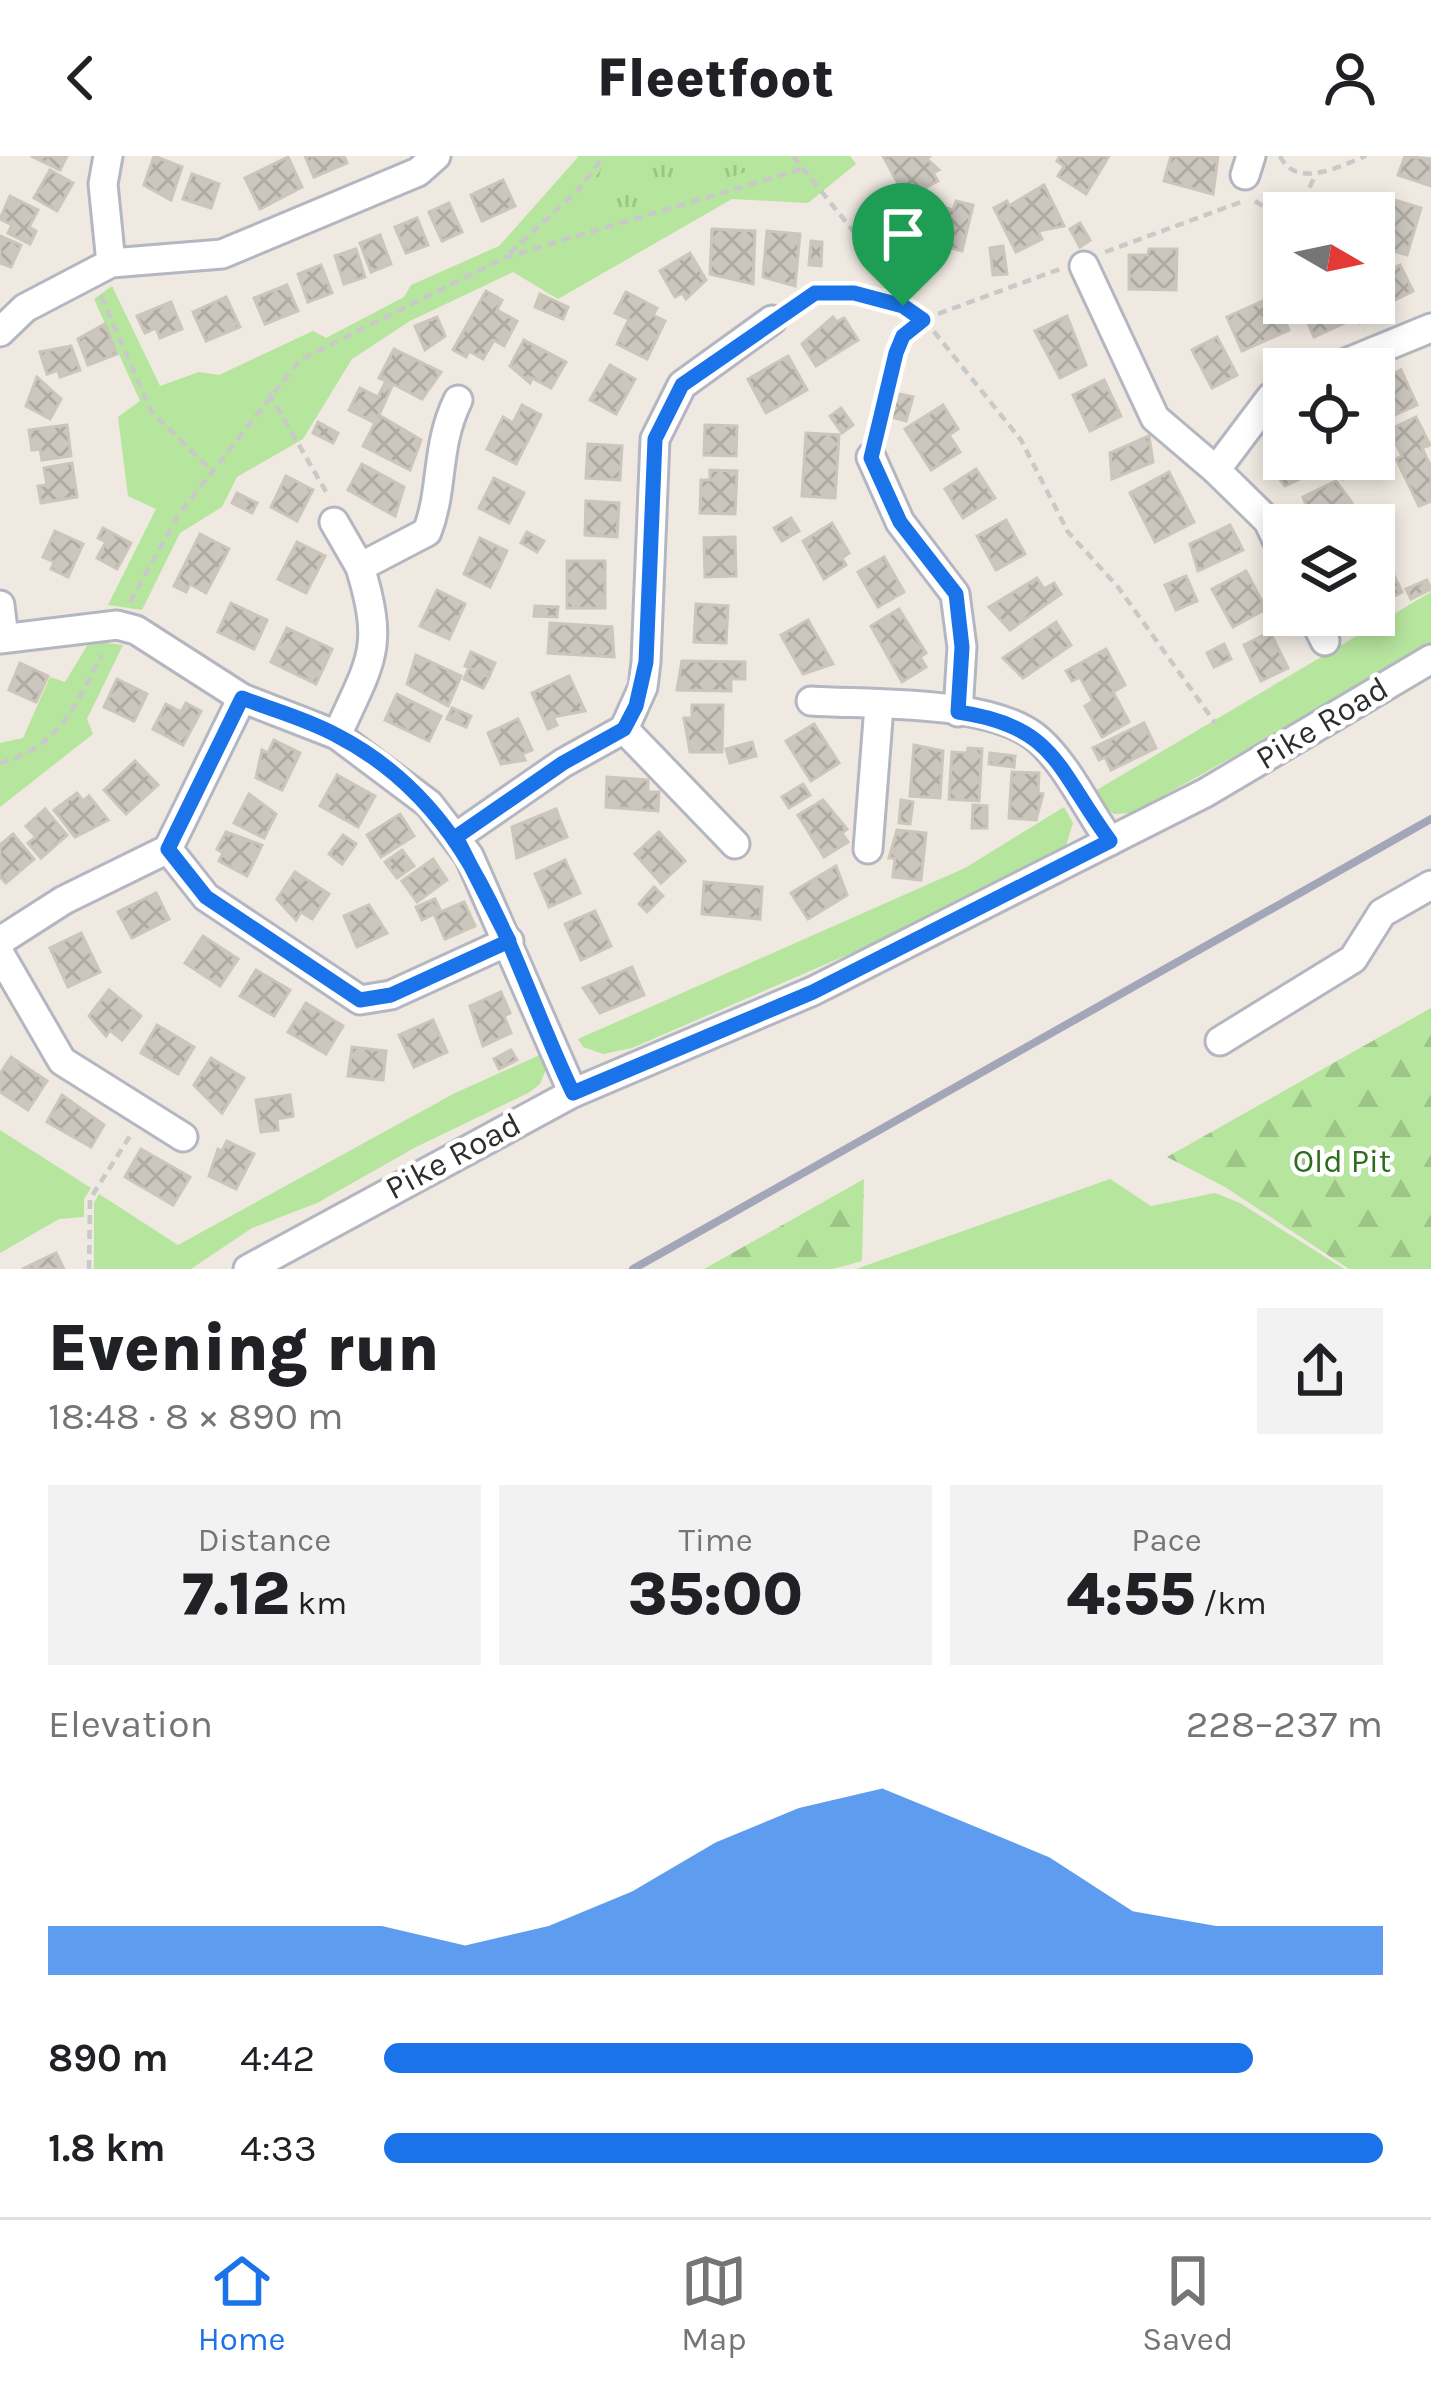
<!DOCTYPE html>
<html lang="en">
<head>
<meta charset="utf-8">
<style>
	:root { --surface:#fff; --page:#f2f2f2; --text:#202124; --muted:#757577; --line:#e0e0e0; --accent:#1a73e8 }
	body { margin:0; font-family:Karla,sans-serif; background:var(--page); color:var(--text); height:100vh; display:flex; flex-direction:column; font-size:45px; white-space:nowrap }
	* { box-sizing:border-box; margin:0 }
	p { font-size:39px; color:var(--muted) }
	.icon { flex:none; width:66px; height:66px; fill:none; stroke:currentColor; stroke-width:2; stroke-linecap:round; stroke-linejoin:round }
	.map { position:relative; height:1113px; overflow:hidden }
	.panel { display:flex; flex-direction:column; background:var(--surface); flex:1 }
	.panel>* { flex:none }
	.needle { width:78px; rotate:99deg }
	.tools { position:absolute; left:1263px; top:36px; display:grid; gap:24px }
	.tools a { display:grid; place-items:center; width:132px; height:132px; border-radius:0px; background:var(--surface); box-shadow:0 6px 18px #0003; font-size:60px }
	.pin { position:absolute; display:grid; place-items:center; width:102px; height:102px; color:#fff; margin:-123px -51px; border-radius:50% 50% 50% 0; rotate:-45deg; box-shadow:0 0 12px #0007 }
	.pin .icon { rotate:45deg }
	.round { display:grid; place-items:center; flex:none; width:126px; height:126px; border-radius:0px; background:var(--page) }
	.summary { display:flex; align-items:center; justify-content:space-between; height:204px; padding:0 48px }
	h1 { font-size:66px; font-weight:800; line-height:90px }
	.stats { display:grid; grid-template-columns:repeat(3,1fr); gap:18px; height:204px; padding:12px 48px }
	.stats div { display:grid; align-content:center; border-radius:0px; background:var(--page); text-align:center }
	.stats b { font-size:60px; font-weight:800 }
	.stats small { font-size:33px; font-weight:400 }
	.stats p { font-size:33px }
	.chart { height:336px; padding:24px 48px }
	.chart p { display:flex; justify-content:space-between }
	.chart svg { width:100%; height:216px; margin-top:12px; fill:var(--accent); opacity:.7 }
	ul { padding:0 48px; list-style:none; font-size:39px }
	li { display:grid; grid-template-columns:192px 144px 1fr; align-items:center; height:90px }
	li i { height:30px; border-radius:15px; background:var(--accent) }
	header { display:flex; justify-content:space-between; align-items:center; height:156px; padding:0 48px; background:var(--surface); font-size:54px; font-weight:800 }
	.tabs { display:flex; justify-content:space-around; align-items:center; height:168px; border-top:3px solid var(--line); background:var(--surface); font-size:33px; color:var(--muted) }
	.tabs a { display:grid; justify-items:center; gap:6px }
	.tabs .selected { color:var(--accent) }
	.map>svg:first-child { display:block }
	.grass { fill:#b6e59e }
	.forest { fill:url(#forest-firs) }
	.park { fill:url(#park-tufts) }
	.building { fill:url(#building-cross-hatch); stroke:#cbc5ba; stroke-width:3 }
	.lines { fill:none; stroke-linecap:round; stroke-linejoin:round }
	.minor-casing { stroke:#b4b7c1; stroke-width:33 }
	.path { stroke:#c9c9c9; stroke-width:4.5; stroke-dasharray:9 6; stroke-linecap:butt }
	.minor { stroke:#fff; stroke-width:27 }
	.rail { stroke:#a3a6b8; stroke-width:8 }
	.route-casing { stroke:#fff; stroke-width:24 }
	.route { stroke:#1a73e8; stroke-width:15 }
	.labels { text-anchor:middle; dominant-baseline:central; stroke-width:9; stroke-linejoin:round; paint-order:stroke }
	.street-label { font-size:33px; fill:#2e2e2e; stroke:#fff }
	.park-label { font-size:33px; fill:#2c6e1b; stroke:#fff }
</style>
</head>
<body>
<header><svg class="icon" aria-label="back" viewBox="0 0 24 24"><path d="M15 5l-7 7 7 7"/></svg>Fleetfoot<svg class="icon" aria-label="person" viewBox="0 0 24 24"><circle cx="12" cy="8" r="4"/><path d="M4 21q1-7 8-7t8 7"/></svg></header>
<div class="map">
<svg width="1431" height="1113" viewBox="0 0 1431 1113">
	<defs>
		<pattern id="forest-firs" width="22" height="20" patternUnits="userSpaceOnUse" patternTransform="scale(3)"><rect width="22" height="20" fill="#b6e59e"/><path d="M5 1l3.5 6h-7zM16 11l3.5 6h-7z" fill="#9dc588"/></pattern>
		<pattern id="park-tufts" width="24" height="20" patternUnits="userSpaceOnUse" patternTransform="scale(3)"><rect width="24" height="20" fill="#b6e59e"/><path d="M3 7l-1-3M5 7V3M7 7l1-3M15 17l-1-3M17 17v-4M19 17l1-3" fill="none" stroke="#9dc588"/></pattern>
		<pattern id="building-cross-hatch" width="8" height="8" patternUnits="userSpaceOnUse" patternTransform="scale(3)"><rect width="8" height="8" fill="#cbc7bf"/><path d="M0 0l8 8M0 8l8-8" fill="none" stroke="#afaba4"/></pattern>
	</defs>
	<rect width="100%" height="100%" fill="#efe9e1"/>
	<g class="grass">
		<path d="M579,0H850L856,8L808,47L732,43L558,143L513,116L410,165L352,203L303,283L237,321L222,351L180,377L142,454L108,449L156,353L128,340L118,261L140,245L94,143L112,130L160,230L199,216L219,219L313,175L326,182L404,141L411,129L499,90Z"/>
		<path d="M1431,436V491L1132,657L1114,658L1097,646L1095,635Z"/>
		<path d="M90,485L123,489L87,563L93,578L0,651V587L23,582L50,521L65,526Z"/>
		<path d="M1064,651L1073,667L1065,693L928,764L632,892L603,898L583,891L578,883L965,712Z"/>
		<path d="M544,897L549,906L540,928L528,937L416,991L317,1047L252,1072L191,1113H94V1047L99,1038L178,1089L455,937Z"/>
		<path d="M0,974L91,1032L84,1043V1061L59,1063L0,1097Z"/>
		<path d="M1110,1023L1151,1050L1215,1037L1240,1047L1344,1113H856Z"/>
	</g>
	<g class="forest">
		<path d="M1431,852V1113H1349L1225,1031L1167,1001Z"/>
		<path d="M864,1023L862,1105L833,1113H704Z"/>
	</g>
	<path class="park" d="M610,0H783L785,3L556,79Z"/>
	<g class="building">
		<path d="M31,0H67L60,14Z"/>
		<path d="M154,0L182,11L171,44L144,29Z"/>
		<path d="M305,0H344L347,7L314,21Z"/>
		<path d="M883,0H931L926,2L939,14L933,17L938,25L906,42Z"/>
		<path d="M1060,0H1109L1086,38L1058,20L1064,10L1057,5Z"/>
		<path d="M1171,0H1218L1213,38L1164,25Z"/>
		<path d="M1405,0L1431,3V30L1398,19Z"/>
		<path d="M288,1L302,31L260,53L245,22Z"/>
		<path d="M50,14L73,27L57,55L34,42Z"/>
		<path d="M192,18L219,28L211,52L183,43Z"/>
		<path d="M503,24L515,50L482,65L471,39Z"/>
		<path d="M1044,29L1064,70L1038,75L1042,83L1016,96L994,52L1007,45L1009,50Z"/>
		<path d="M10,40L38,54L29,71L36,75L30,88L8,77L12,69L0,63Z"/>
		<path d="M1388,42L1421,52L1407,99L1374,89V60L1382,62Z"/>
		<path d="M956,45L973,49L962,95L935,88L943,51L953,54Z"/>
		<path d="M449,47L462,76L442,85L429,56Z"/>
		<path d="M417,62L428,89L406,97L395,71Z"/>
		<path d="M1080,67L1090,84L1080,91L1070,73Z"/>
		<path d="M712,73L755,75L753,128L710,118Z"/>
		<path d="M767,75L800,78L795,130L763,121Z"/>
		<path d="M380,79L391,108L371,116L360,87Z"/>
		<path d="M0,80L21,89L11,111L0,107Z"/>
		<path d="M811,85L822,86L821,110L809,109Z"/>
		<path d="M1003,90L1007,118L993,119L990,92Z"/>
		<path d="M356,93L365,121L344,128L335,100Z"/>
		<path d="M1149,93H1177L1176,134L1129,133V99H1148Z"/>
		<path d="M690,97L706,124L686,143L682,137L675,141L660,115Z"/>
		<path d="M321,109L332,137L308,146L298,118Z"/>
		<path d="M1400,109L1413,135L1368,157L1363,147H1374V122Z"/>
		<path d="M287,129L298,155L265,168L254,142Z"/>
		<path d="M486,135L502,144L497,154L517,165L504,190L494,184L483,203L469,195L466,201L453,194Z"/>
		<path d="M626,136L657,152L653,159L665,165L647,203L617,188L629,163L615,157Z"/>
		<path d="M540,138L568,151L563,163L535,151Z"/>
		<path d="M1274,140L1289,174L1242,195L1227,161Z"/>
		<path d="M226,141L240,171L206,185L193,156Z"/>
		<path d="M171,146L182,173L160,182L156,172L145,177L137,160Z"/>
		<path d="M1312,147H1341L1349,165L1314,181L1304,158L1315,153Z"/>
		<path d="M1067,160L1086,209L1060,222L1035,175Z"/>
		<path d="M437,161L445,180L425,194L415,170Z"/>
		<path d="M833,161L837,166L844,162L858,184L816,210L802,188Z"/>
		<path d="M105,168L117,198L88,209L78,183Z"/>
		<path d="M1217,181L1237,219L1212,232L1192,194Z"/>
		<path d="M524,184L566,206L551,232L532,222L530,227L510,210Z"/>
		<path d="M71,190L80,214L60,221L58,214L47,218L40,196Z"/>
		<path d="M394,193L441,216L422,243L393,228L379,259L421,284L410,314L363,290L375,267L349,254L360,232L378,241L386,225L379,222Z"/>
		<path d="M788,200L807,234L766,257L748,223Z"/>
		<path d="M610,209L635,223L616,258L590,244Z"/>
		<path d="M1401,214L1417,249L1383,264L1374,226Z"/>
		<path d="M37,221L61,243L50,263L26,250Z"/>
		<path d="M1104,224L1121,260L1090,275L1073,239Z"/>
		<path d="M894,237L913,241L906,265L887,260Z"/>
		<path d="M522,249L541,259L516,308L487,293L503,261L513,267Z"/>
		<path d="M943,249L958,273L949,279L960,296L931,314L905,273Z"/>
		<path d="M841,252L853,269L842,277L830,260Z"/>
		<path d="M1416,261L1430,289L1422,292L1431,311V345L1419,350L1396,303L1402,300L1389,274Z"/>
		<path d="M318,266L338,277L333,287L313,277Z"/>
		<path d="M67,269L71,300L42,304L40,293L32,294L29,274Z"/>
		<path d="M705,269L737,270L736,300L704,299Z"/>
		<path d="M806,277L839,279L835,342L802,340Z"/>
		<path d="M1149,280L1153,306L1112,323L1110,297Z"/>
		<path d="M1278,287L1284,303H1325L1328,310L1285,330L1268,308L1272,306L1266,293Z"/>
		<path d="M588,288L622,290L620,324L586,322Z"/>
		<path d="M1361,303L1366,312L1343,323L1338,314Z"/>
		<path d="M72,307L77,341L41,347L38,330L47,329L44,312Z"/>
		<path d="M362,308L404,331L395,360L348,334Z"/>
		<path d="M976,313L995,342L963,362L945,333Z"/>
		<path d="M710,314L737,315L735,358L700,357L701,324H710Z"/>
		<path d="M1169,316L1194,366L1155,386L1130,337Z"/>
		<path d="M286,320L313,334L297,365L271,351Z"/>
		<path d="M494,322L524,337L509,367L479,352Z"/>
		<path d="M1336,325L1352,347L1358,369H1313L1303,341Z"/>
		<path d="M237,337L257,347L252,357L232,347Z"/>
		<path d="M586,345L619,347L617,381L585,379Z"/>
		<path d="M791,362L799,375L782,385L774,372Z"/>
		<path d="M1006,364L1025,398L996,414L977,380Z"/>
		<path d="M832,367L849,397L842,402L846,409L824,423L803,385Z"/>
		<path d="M1230,369L1243,394L1198,415L1190,388Z"/>
		<path d="M103,372L131,387L117,413L97,402L106,386L98,382Z"/>
		<path d="M55,375L83,388L68,421L51,413L54,406L43,401Z"/>
		<path d="M527,376L544,385L537,396L521,387Z"/>
		<path d="M200,378L229,393L206,437L190,428L186,436L174,430Z"/>
		<path d="M735,381L736,420L705,421L704,382Z"/>
		<path d="M480,382L507,395L490,431L464,418Z"/>
		<path d="M297,386L325,400L306,437L278,423Z"/>
		<path d="M1377,389L1382,415L1390,411L1402,436L1374,451Z"/>
		<path d="M884,401L904,436L878,451L858,416Z"/>
		<rect x="567" y="405" width="38" height="47"/>
		<path d="M1246,415L1266,453L1233,471L1212,433Z"/>
		<path d="M1186,420L1197,445L1176,454L1165,429Z"/>
		<path d="M1037,422L1044,433L1054,427L1061,438L1010,474L989,451Z"/>
		<path d="M1427,424L1431,433L1411,443L1406,433Z"/>
		<path d="M437,434L465,448L449,483L420,470Z"/>
		<path d="M231,447L267,464L254,493L218,476Z"/>
		<path d="M696,448L728,450L726,487L694,486Z"/>
		<path d="M535,450L558,451L557,461L534,460Z"/>
		<path d="M899,453L926,497L920,501L926,511L902,526L871,470Z"/>
		<path d="M808,464L833,508L803,518L781,479Z"/>
		<path d="M1056,466L1071,489L1023,522L1003,502Z"/>
		<path d="M550,467L612,471L614,501L548,497Z"/>
		<path d="M287,472L332,493L316,528L271,506Z"/>
		<path d="M1270,476L1288,512L1261,525L1244,489Z"/>
		<path d="M1224,488L1231,503L1214,511L1207,497Z"/>
		<path d="M1106,493L1125,529L1113,536L1129,566L1102,581L1085,550L1093,545L1080,521L1072,525L1066,515Z"/>
		<path d="M471,496L495,507L489,521L465,510Z"/>
		<path d="M416,499L461,520L448,550L407,528Z"/>
		<path d="M682,505L745,506V523H731V535L677,534Z"/>
		<path d="M20,507L48,520L36,546L9,534Z"/>
		<path d="M469,512L489,521L483,532L464,523Z"/>
		<path d="M569,520L585,555L553,561L557,569L548,573L532,537Z"/>
		<path d="M117,523L147,538L134,565L104,551Z"/>
		<path d="M397,538L441,560L429,585L385,564Z"/>
		<path d="M186,547L201,555L183,589L153,573L166,548L181,556Z"/>
		<path d="M692,549H723L722,596H690L684,562H692Z"/>
		<path d="M452,552L471,560L466,571L447,563Z"/>
		<path d="M518,563L532,594L522,598L525,604L501,608L488,577Z"/>
		<path d="M1144,567L1156,592L1111,614L1105,601L1099,604L1093,592Z"/>
		<path d="M814,568L839,607L811,625L786,585Z"/>
		<path d="M274,584L300,597L282,634L256,622L262,594L268,597Z"/>
		<path d="M752,586L756,600L730,607L726,593Z"/>
		<path d="M914,589L943,595L940,642L910,640Z"/>
		<path d="M968,592L982,593L979,645L949,643L952,596L967,597Z"/>
		<path d="M990,597L1015,600L1014,611L989,608Z"/>
		<path d="M135,605L158,629L126,658L104,634Z"/>
		<path d="M1012,616L1039,617L1038,637L1043,638L1036,664L1009,662Z"/>
		<path d="M337,619L375,640L358,671L320,650Z"/>
		<path d="M607,621L648,624V636H659L658,655L606,651Z"/>
		<path d="M803,628L810,639L789,652L782,641Z"/>
		<path d="M77,637L83,645L89,640L108,664L75,681L54,654Z"/>
		<path d="M249,638L276,658L264,682L234,667Z"/>
		<path d="M823,644L847,673L842,677L848,686L824,701L798,659Z"/>
		<path d="M901,644L913,646L910,668L899,667Z"/>
		<path d="M973,649L987,650V672H972Z"/>
		<path d="M45,653L67,679L41,702L28,687L36,681L26,670Z"/>
		<path d="M556,653L567,681L517,702L512,671Z"/>
		<path d="M400,658L414,680L381,701L367,679Z"/>
		<path d="M897,674L926,677L921,724L893,721L895,702H889Z"/>
		<path d="M226,676L262,689L247,720L219,705L223,697L217,693Z"/>
		<path d="M659,676L685,705L661,727L635,698Z"/>
		<path d="M13,678L34,703L6,727L0,721V689Z"/>
		<path d="M343,679L356,688L342,708L329,698Z"/>
		<path d="M402,694L414,710L397,722L385,706Z"/>
		<path d="M433,703L447,724L417,746L402,725Z"/>
		<path d="M565,704L580,737L549,751L535,718Z"/>
		<path d="M836,710L847,739L808,763L791,737Z"/>
		<path d="M295,716L329,738L312,763L301,756L296,764L277,743Z"/>
		<path d="M704,726L762,731L760,763L702,758Z"/>
		<path d="M654,731L663,740L647,756L639,748Z"/>
		<path d="M156,737L169,763L132,782L118,756Z"/>
		<path d="M435,743L441,756L464,746L475,770L445,783L434,758L422,764L416,751Z"/>
		<path d="M369,749L387,777L357,791L344,760Z"/>
		<path d="M595,755L611,790L581,804L565,768Z"/>
		<path d="M81,777L100,816L68,831L50,792Z"/>
		<path d="M203,780L238,803L220,830L185,807Z"/>
		<path d="M632,811L644,839L600,857L583,832Z"/>
		<path d="M256,814L290,834L274,860L240,840Z"/>
		<path d="M109,834L141,860L122,884L110,874L106,880L89,860Z"/>
		<path d="M501,836L510,857L504,860L511,877L483,890L470,850Z"/>
		<path d="M306,847L343,870L326,898L288,876Z"/>
		<path d="M433,864L447,896L414,911L399,879Z"/>
		<path d="M157,869L194,891L178,918L141,897Z"/>
		<path d="M352,891L386,895L383,924L348,920Z"/>
		<path d="M511,894L517,904L499,913L494,903Z"/>
		<path d="M11,901L47,925L28,954L0,936V918Z"/>
		<path d="M211,902L244,922L222,957L194,929Z"/>
		<path d="M62,939L104,969L91,991L47,966Z"/>
		<path d="M290,939L293,960L277,963L278,974L261,976L256,944Z"/>
		<path d="M227,985L254,998L236,1033L209,1020L218,993L222,995Z"/>
		<path d="M141,993L190,1021L173,1049L125,1021Z"/>
		<path d="M56,1097L64,1113H22Z"/>
	</g>
	<g class="lines">
		<g class="minor-casing">
			<g id="minor">
				<path d="M108,0L103,28L111,107"/>
				<path d="M1245,19L1251,0"/>
				<path d="M1084,110L1155,262L1216,314"/>
				<path d="M0,176L25,152L111,107L222,98L418,16L436,0"/>
				<path d="M1331,213L1431,172"/>
				<path d="M1284,235L1271,241L1216,314L1268,365L1284,399"/>
				<path d="M871,301L900,366L955,438L962,491L958,556"/>
				<path d="M334,366L360,411"/>
				<path d="M0,449L4,482"/>
				<path d="M1312,459L1325,485"/>
				<path d="M0,483L117,469L136,474L242,542L337,579L429,648L469,700L573,937"/>
				<path d="M811,545C871,549 995,543 1040,585C1069,612 1087,653 1110,685"/>
				<path d="M624,573L735,688"/>
				<path d="M337,579C371,504 385,493 360,411L427,376C444,332 435,291 458,244"/>
				<path d="M456,681L563,607L624,573L643,531L646,506L655,283L682,229L772,164"/>
				<path d="M168,693L206,741L360,844L391,839L509,785"/>
				<path d="M868,693L879,550"/>
				<path d="M0,785L64,744L168,693L242,542"/>
				<path d="M0,798L62,905L183,981"/>
				<path d="M1220,885L1353,803L1382,757L1431,729"/>
				<path d="M248,1113L573,937L813,835L1205,637L1431,503"/>
			</g>
		</g>
		<g class="path">
			<path d="M793,0L1021,284L1068,376L1118,431L1216,568"/>
			<path d="M1280,0C1296,34 1340,10 1366,0"/>
			<path d="M1255,45L1275,58"/>
			<path d="M1303,45L1315,20"/>
			<path d="M1105,96L1241,46"/>
			<path d="M510,97L579,33L604,0"/>
			<path d="M101,140L151,255L212,315"/>
			<path d="M1350,147L1364,174"/>
			<path d="M790,152C830,128 876,132 914,158"/>
			<path d="M924,163L1060,113"/>
			<path d="M269,237L329,341"/>
			<path d="M876,278C884,238 889,192 922,165"/>
			<path d="M130,446L179,358L300,204L506,101L802,13"/>
			<path d="M0,607C62,589 73,552 102,499"/>
			<path d="M89,1113L90,1043L130,980"/>
		</g>
		<use href="#minor" class="minor"/>
		<path class="rail" d="M633,1113L1431,663"/>
	</g>
	<g class="lines">
		<g class="route-casing">
			<path id="route" d="M903,150L854,137H815L682,229L655,283L646,506L636,550L624,573L563,607L456,681L509,785L391,839L360,844L206,741L168,693L242,542C273,554 307,563 336,579C482,654 508,802 573,937L813,836L1110,685C1057,613 1056,570 958,556L962,491L956,438L900,366L871,302L896,197L903,180L923,164L903,150"/>
		</g>
		<use href="#route" class="route"/>
	</g>
	<g class="labels">
		<g class="street-label">
			<text transform="translate(1322 567) rotate(-31)">Pike Road</text>
			<text transform="translate(453 1000) rotate(-28)">Pike Road</text>
		</g>
		<g class="park-label">
			<text x="1342" y="1005">Old Pit</text>
		</g>
	</g>
</svg>
<div class="tools">
<a><svg class="needle" viewBox="-14 -14 28 28"><path d="M0-13l5 13h-10z" fill="#e53935"/><path d="M0 13l5-13h-10z" fill="#757577"/></svg></a>
<a><svg class="icon" aria-label="locate" viewBox="0 0 24 24"><circle cx="12" cy="12" r="6"/><path d="M12 2v4M12 18v4M2 12h4M18 12h4"/></svg></a>
<a><svg class="icon" aria-label="layers" viewBox="0 0 24 24"><path d="M12 4l9 5-9 5-9-5zM3 14l9 5 9-5"/></svg></a>
</div>
<div class="pin" style="left:903px;top:150px;background:#1e9e55"><svg class="icon" aria-label="arrive" viewBox="0 0 24 24"><path d="M6 21V4h12l-3 4 3 4H6"/></svg></div>
</div>
<section class="panel">
<div class="summary"><div><h1>Evening run</h1><p>18:48 · 8 × 890 m</p></div><a class="round"><svg class="icon" aria-label="share" viewBox="0 0 24 24"><path d="M12 15V3M7 8l5-5 5 5M5 13v7h14v-7"/></svg></a></div>
<div class="stats">
<div><p>Distance</p><b>7.12<small> km</small></b></div>
<div><p>Time</p><b>35:00</b></div>
<div><p>Pace</p><b>4:55<small> /km</small></b></div>
</div>
<div class="chart"><p><span>Elevation</span>228–237 m</p>
<svg viewBox="0 0 160 44" preserveAspectRatio="none"><path d="M0 44V34L10 34L20 34L30 34L40 34L50 38L60 34L70 27L80 17L90 10L100 6L110 13L120 20L130 31L140 34L150 34L160 34V44z"/></svg>
</div>
<ul>
<li><b>890 m</b>4:42<i style="width:87%"></i></li>
<li><b>1.8 km</b>4:33<i style="width:100%"></i></li>
</ul>
</section>
<nav class="tabs">
<a class="selected"><svg class="icon" aria-label="home" viewBox="0 0 24 24"><path d="M3 11l9-7 9 7M6 9v11h12V9"/></svg>Home</a>
<a><svg class="icon" aria-label="map" viewBox="0 0 24 24"><path d="M3 6l6-2 6 2 6-2v14l-6 2-6-2-6 2zM9 4v14M15 6v14"/></svg>Map</a>
<a><svg class="icon" aria-label="saved" viewBox="0 0 24 24"><path d="M7 4h10v16l-5-4-5 4z"/></svg>Saved</a>
</nav>
</body>
</html>
